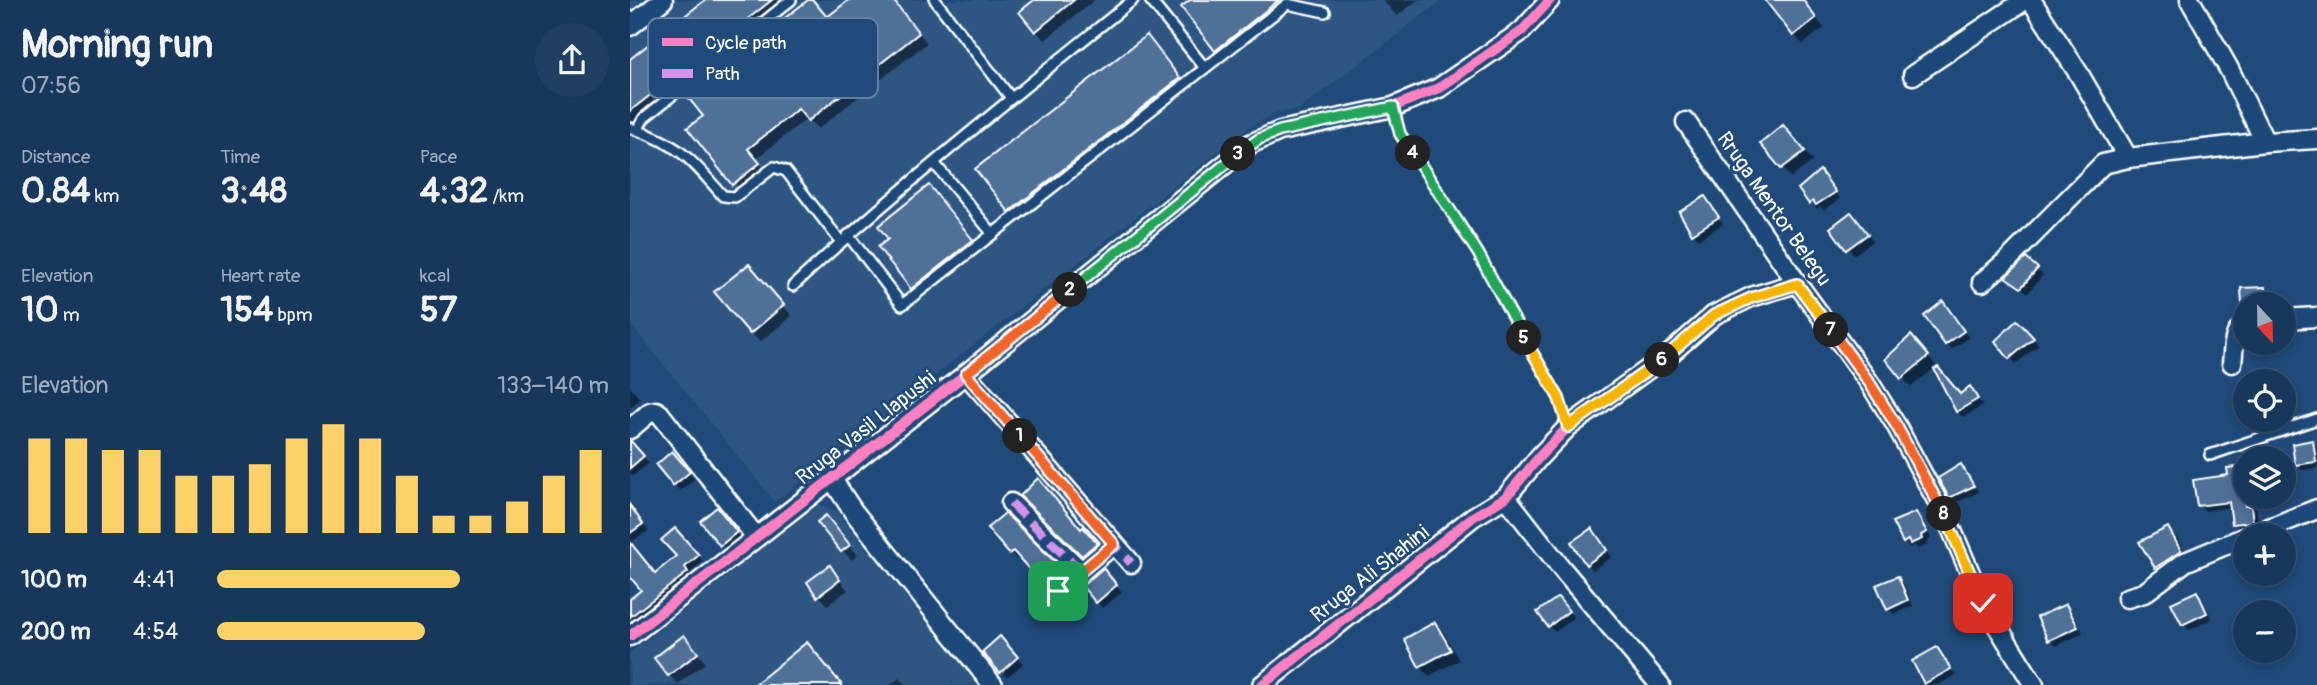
<!DOCTYPE html>
<html lang="en">
<head>
<meta charset="utf-8">
<style>
	:root { --surface:#17385c; --page:#203f62; --text:#f1f3f6; --muted:#9eacbb; --line:#365272; --accent:#ffd166 }
	body { margin:0; font-family:Pangolin,sans-serif; background:var(--page); color:var(--text); height:100vh; display:flex; flex-direction:column; font-size:26px; white-space:nowrap }
	* { box-sizing:border-box; margin:0 }
	p { font-size:23px; color:var(--muted) }
	.icon { flex:none; width:38px; height:38px; fill:none; stroke:currentColor; stroke-width:2; stroke-linecap:round; stroke-linejoin:round }
	.map { position:relative; flex:1; overflow:hidden }
	.side { display:flex; flex-direction:column; background:var(--surface); width:630px }
	.side>* { flex:none }
	.needle { width:46px; rotate:158deg }
	.controls { position:absolute; left:1603px; top:292px; display:grid; gap:14px }
	.controls a { display:grid; place-items:center; width:63px; height:63px; border-radius:50%; background:var(--surface); box-shadow:0 4px 10px #0003,0 0 0 2px var(--line); font-size:35px }
	.pin { position:absolute; display:grid; place-items:center; width:60px; height:60px; color:#fff; margin:-30px; border-radius:14px; box-shadow:0 4px 10px #0006 }
	.km { position:absolute; width:35px; height:35px; margin:-18px; border-radius:50%; background:#222; color:#fff; font-size:19px; line-height:35px; text-align:center }
	.round { display:grid; place-items:center; flex:none; width:74px; height:74px; border-radius:37px; background:var(--page) }
	.overview { display:flex; align-items:center; justify-content:space-between; height:119px; padding:0 21px }
	h1 { font-size:38px; font-weight:700; line-height:52px }
	.metrics { display:grid; grid-template-columns:repeat(3,1fr); gap:10px; height:119px; padding:7px 21px }
	.metrics div { display:grid; align-content:center }
	.metrics b { font-size:35px; font-weight:700 }
	.metrics small { font-size:19px; font-weight:400 }
	.metrics p { font-size:19px }
	.chart { height:196px; padding:14px 21px }
	.chart p { display:flex; justify-content:space-between }
	.chart svg { width:100%; height:126px; margin-top:7px; stroke:var(--accent); stroke-width:6 }
	ul { padding:0 21px; list-style:none; font-size:23px }
	li { display:grid; grid-template-columns:112px 84px 1fr; align-items:center; height:52px }
	li i { height:18px; border-radius:9px; background:var(--accent) }
	main { display:flex; flex:1; min-height:0 }
	.map>svg:first-child { display:block }
	.built { fill:#2e5683 }
	.shadow { fill:#0007 }
	.building { fill:#507197; stroke:#fff; stroke-width:2 }
	.lines { fill:none; stroke-linecap:round; stroke-linejoin:round }
	.lane-casing { stroke:#fff; stroke-width:14 }
	.street-casing { stroke:#fff; stroke-width:23 }
	.path { stroke:#fff; stroke-width:2.5; stroke-dasharray:5 5; stroke-linecap:butt }
	.lane { stroke:#1f4a7a; stroke-width:9 }
	.street { stroke:#1f4a7a; stroke-width:18 }
	.quiet { stroke:#d193ec; stroke-width:9; stroke-dasharray:18 9; stroke-linecap:butt }
	.cycleway-casing { stroke:#1f4a7a; stroke-width:15 }
	.cycleway { stroke:#ff80c0; stroke-width:10 }
	.split-1-casing { stroke:#fff; stroke-width:14 }
	.split-2-casing { stroke:#fff; stroke-width:14 }
	.split-3-casing { stroke:#fff; stroke-width:14 }
	.split-4-casing { stroke:#fff; stroke-width:14 }
	.split-5-casing { stroke:#fff; stroke-width:14 }
	.split-6-casing { stroke:#fff; stroke-width:14 }
	.split-7-casing { stroke:#fff; stroke-width:14 }
	.split-8-casing { stroke:#fff; stroke-width:14 }
	.split-9-casing { stroke:#fff; stroke-width:14 }
	.split-1 { stroke:#f0652b; stroke-width:9 }
	.split-2 { stroke:#f0652b; stroke-width:9 }
	.split-3 { stroke:#22a559; stroke-width:9 }
	.split-4 { stroke:#22a559; stroke-width:9 }
	.split-5 { stroke:#22a559; stroke-width:9 }
	.split-6 { stroke:#f5b400; stroke-width:9 }
	.split-7 { stroke:#f5b400; stroke-width:9 }
	.split-8 { stroke:#f0652b; stroke-width:9 }
	.split-9 { stroke:#f5b400; stroke-width:9 }
	.labels { text-anchor:middle; dominant-baseline:central; stroke-width:6; stroke-linejoin:round; paint-order:stroke }
	.street-label { font-size:21px; fill:#fff; stroke:#1f4a7a }
	.key { fill:#1f4a7a; stroke:#6280a2; stroke-width:2 }
	.key-label { font-size:19px; fill:#fff }
</style>
</head>
<body>
<main>
<section class="side">
<div class="overview"><div><h1>Morning run</h1><p>07:56</p></div><a class="round"><svg class="icon" aria-label="share" viewBox="0 0 24 24"><path d="M12 15V3M7 8l5-5 5 5M5 13v7h14v-7"/></svg></a></div>
<div class="metrics">
<div><p>Distance</p><b>0.84<small> km</small></b></div>
<div><p>Time</p><b>3:48</b></div>
<div><p>Pace</p><b>4:32<small> /km</small></b></div>
</div>
<div class="metrics">
<div><p>Elevation</p><b>10<small> m</small></b></div>
<div><p>Heart rate</p><b>154<small> bpm</small></b></div>
<div><p>kcal</p><b>57</b></div>
</div>
<div class="chart"><p><span>Elevation</span>133–140 m</p>
<svg viewBox="0 0 160 44" preserveAspectRatio="none"><path d="M5 44V11M15 44V11M25 44V15M35 44V15M45 44V24M55 44V24M65 44V20M75 44V11M85 44V6M95 44V11M105 44V24M115 44V38M125 44V38M135 44V33M145 44V24M155 44V15"/></svg>
</div>
<ul>
<li><b>100 m</b>4:41<i style="width:62%"></i></li>
<li><b>200 m</b>4:54<i style="width:53%"></i></li>
</ul>
</section>
<div class="map">
<svg width="1687" height="685" viewBox="0 0 1687 685">
	<rect width="100%" height="100%" fill="#1f4a7a"/>
	<filter id="ink" filterUnits="userSpaceOnUse"><feTurbulence type="fractalNoise" baseFrequency=".0143" numOctaves="2"/><feDisplacementMap in="SourceGraphic" scale="14" xChannelSelector="R" yChannelSelector="G"/><feConvolveMatrix kernelMatrix="1 2 1 2 8 2 1 2 1" color-interpolation-filters="sRGB"/></filter>
	<g filter="url(#ink)">
		<g class="built">
			<path d="M0,0H812L670,109L644,114L618,128L145,502L0,323Z"/>
			<path d="M189,504L206,511L348,685H0V653Z"/>
		</g>
		<g class="shadow">
			<path d="M78,0H163L4,124L0,120V61Z"/>
			<path d="M181,0L198,19L222,0H263L297,43L188,129L177,118L126,159L138,173L113,193L59,129L75,116Z"/>
			<path d="M407,0H465L415,40L406,31Z"/>
			<path d="M563,0H663L665,3L595,59L586,49Z"/>
			<path d="M752,0H788L767,16Z"/>
			<path d="M1146,0H1173L1194,28L1173,44L1164,35Z"/>
			<path d="M526,47L558,88L389,220L380,211Z"/>
			<path d="M1162,136L1183,161L1161,178L1133,144Z"/>
			<path d="M1190,172L1210,199L1194,210L1190,206L1187,209L1170,189Z"/>
			<path d="M299,187L351,250L292,297L283,288L261,239Z"/>
			<path d="M1075,198L1093,224L1069,239L1063,233Z"/>
			<path d="M1226,220L1243,241L1224,255L1202,228Z"/>
			<path d="M1396,261L1413,275L1398,293L1384,282Z"/>
			<path d="M128,275L162,316L130,342L121,333Z"/>
			<path d="M1634,289L1640,295L1641,304H1615V314L1613,290Z"/>
			<path d="M1313,304L1339,338L1322,349L1316,343Z"/>
			<path d="M1387,323L1409,345L1386,364L1367,341Z"/>
			<path d="M1290,347L1331,396L1340,388L1353,406L1333,417L1327,411L1305,368L1281,387L1272,377Z"/>
			<path d="M0,387L10,399L0,408Z"/>
			<path d="M1654,412L1656,428L1634,430L1628,424L1627,420H1654Z"/>
			<path d="M0,442L19,463L3,476L0,473Z"/>
			<path d="M1682,442L1687,447V468L1672,470L1666,464Z"/>
			<path d="M1654,459L1660,465L1662,488L1654,489Z"/>
			<path d="M48,460L64,479L50,491L28,466Z"/>
			<path d="M1331,466L1349,492L1326,503L1320,497Z"/>
			<path d="M1615,468V497H1626L1628,528L1610,529L1604,523L1602,507L1575,511L1569,505L1600,477L1599,469Z"/>
			<path d="M392,496L453,529L472,550L459,561Z"/>
			<path d="M0,501L18,531L1,542L0,541Z"/>
			<path d="M1286,514L1292,520L1301,538L1297,542V545L1288,549L1284,545L1280,548L1274,542L1264,523Z"/>
			<path d="M93,515L111,539L97,550L91,545Z"/>
			<path d="M374,515L430,569L414,582L390,556L386,559L359,528Z"/>
			<path d="M205,527L228,555L222,560L213,551Z"/>
			<path d="M1538,529L1547,538L1559,561L1535,576L1526,566Z"/>
			<path d="M962,531L982,557L963,570L957,564Z"/>
			<path d="M51,536L73,561L59,574L63,578L6,623L0,616V601L13,591L3,578L0,581V554L25,575L48,556Z"/>
			<path d="M199,568L218,590L198,605L188,595Z"/>
			<path d="M479,576L492,592L473,608L467,602Z"/>
			<path d="M1268,578L1274,584L1283,606L1264,614L1258,609Z"/>
			<path d="M1567,593L1572,599L1582,619L1559,630L1553,624Z"/>
			<path d="M934,605L944,618L925,632L919,626Z"/>
			<path d="M1436,606L1442,612L1453,633L1426,646L1420,640Z"/>
			<path d="M805,624L814,633L829,660L799,676L790,666Z"/>
			<path d="M376,644L393,664L377,677L371,671Z"/>
			<path d="M63,646L75,663L48,684L39,675Z"/>
			<path d="M1307,649L1326,675L1308,685H1297L1295,683Z"/>
			<path d="M269,678L276,685H260Z"/>
		</g>
		<g class="building">
			<path d="M75,0H142L0,111V59Z"/>
			<path d="M178,0H183L197,17L219,0H263L289,33L178,121L168,109L118,149L130,163L102,185L57,128L73,116L56,95Z"/>
			<path d="M404,0H444L405,32L389,12Z"/>
			<path d="M560,0H649L585,51L551,7Z"/>
			<path d="M1135,0H1173L1186,18L1163,36Z"/>
			<path d="M517,35L550,78L379,212L345,169Z"/>
			<path d="M1153,125L1175,151L1151,169L1130,144Z"/>
			<path d="M1190,170L1206,192L1186,205L1183,201L1179,204L1168,189Z"/>
			<path d="M299,185L343,240L281,289L248,247L258,239L248,226Z"/>
			<path d="M1075,196L1089,217L1062,234L1049,212Z"/>
			<path d="M1221,212L1238,234L1216,250L1200,228Z"/>
			<path d="M1396,258L1408,268L1391,288L1375,277Z"/>
			<path d="M119,264L154,305L120,334L84,292Z"/>
			<path d="M1635,287L1637,304H1612L1611,288Z"/>
			<path d="M1313,301L1334,331L1315,345L1294,316Z"/>
			<path d="M1387,320L1404,338L1379,359L1365,341Z"/>
			<path d="M1281,335L1299,356L1271,379L1255,359Z"/>
			<path d="M1308,367L1330,394L1340,386L1348,399L1326,412L1304,369Z"/>
			<path d="M0,440L14,456L0,468Z"/>
			<path d="M1683,440L1686,462L1665,465L1662,444Z"/>
			<path d="M42,451L60,472L43,486L26,465Z"/>
			<path d="M1331,464L1344,486L1319,498L1308,478Z"/>
			<path d="M1615,466V506H1621L1623,522L1602,524L1599,502L1567,506L1563,480L1598,475L1597,468Z"/>
			<path d="M408,478L451,529L453,527L467,543L452,556L390,496Z"/>
			<path d="M0,505L13,524L0,533Z"/>
			<path d="M87,507L107,532L90,546L70,521Z"/>
			<path d="M1286,512L1297,532L1291,535L1292,539L1280,544L1278,540L1273,543L1262,522Z"/>
			<path d="M375,513L425,562L407,578L383,551L379,554L357,528Z"/>
			<path d="M196,515L220,545L211,552L187,522Z"/>
			<path d="M1538,527L1551,551L1525,568L1509,542Z"/>
			<path d="M45,528L69,555L55,567L58,572L0,617V599L11,590L0,577V542L25,573L46,556L31,540Z"/>
			<path d="M962,528L977,550L956,565L941,542Z"/>
			<path d="M200,565L210,580L187,597L177,582Z"/>
			<path d="M473,568L487,585L466,603L452,586Z"/>
			<path d="M1268,576L1278,600L1257,610L1246,585Z"/>
			<path d="M1567,591L1577,613L1552,625L1541,603Z"/>
			<path d="M928,597L939,611L918,627L907,612Z"/>
			<path d="M1436,604L1448,627L1418,641L1407,617Z"/>
			<path d="M805,622L821,650L789,667L774,639Z"/>
			<path d="M54,635L68,653L38,676L24,658Z"/>
			<path d="M370,636L388,657L370,673L352,652Z"/>
			<path d="M177,642L212,685H124Z"/>
			<path d="M1307,647L1321,669L1294,684L1282,661Z"/>
		</g>
		<g class="lines">
			<g class="lane-casing">
				<g id="lane">
					<path d="M305,0L381,98"/>
					<path d="M520,0L575,68"/>
					<path d="M0,128C48,143 61,159 93,196L105,197L144,167L156,171L211,242"/>
					<path d="M7,130L14,118L161,0"/>
					<path d="M304,163L363,234"/>
					<path d="M218,235L272,305L657,4L695,12"/>
					<path d="M163,286C272,185 388,93 503,0"/>
					<path d="M1580,455L1687,419"/>
				</g>
			</g>
			<g class="street-casing">
				<g id="street">
					<path d="M1401,0L1449,74L1498,158"/>
					<path d="M1560,0L1599,69L1635,142"/>
					<path d="M0,26L33,0"/>
					<path d="M1283,75L1395,0"/>
					<path d="M1056,122L1167,283L1239,382L1266,425L1317,519L1353,603L1404,685"/>
					<path d="M1352,282L1381,257L1473,164L1498,158L1635,142L1687,139"/>
					<path d="M1654,319L1687,317"/>
					<path d="M1602,363C1604,350 1602,332 1615,325"/>
					<path d="M336,374L501,563"/>
					<path d="M0,429L20,412L26,411L30,414L126,537"/>
					<path d="M202,479L223,511L363,685"/>
					<path d="M876,497L932,569L1030,685"/>
					<path d="M381,503L451,571"/>
					<path d="M1619,536L1687,509"/>
					<path d="M428,591L484,544"/>
					<path d="M1497,598L1514,593L1555,562L1615,537"/>
					<path d="M0,636L336,374L620,144L650,131L763,107L809,88L892,31L920,0"/>
					<path d="M632,685L843,517L876,497L910,456L938,427L1042,352L1084,315L1121,297L1167,283"/>
				</g>
			</g>
			<path class="path" d="M767,123L770,134L848,252L929,398L933,411"/>
			<use href="#lane" class="lane"/>
			<use href="#street" class="street"/>
			<g class="quiet">
				<path d="M336,374L501,563"/>
				<path d="M381,503L451,571"/>
				<path d="M428,591L484,544"/>
			</g>
			<g class="cycleway-casing">
				<g id="cycleway">
					<path d="M0,636L336,374L620,144L650,131L763,107L809,88L892,31L920,0"/>
					<path d="M632,685L843,517L876,497L910,456L938,427L1042,352L1084,315L1121,297L1167,283"/>
				</g>
			</g>
			<use href="#cycleway" class="cycleway"/>
		</g>
	</g>
	<g class="lines" filter="url(#ink)">
		<g class="split-1-casing">
			<path id="split-1" d="M390,436L484,544L428,591"/>
		</g>
		<g class="split-2-casing">
			<path id="split-2" d="M390,436L336,374L440,290"/>
		</g>
		<g class="split-3-casing">
			<path id="split-3" d="M440,290L608,154"/>
		</g>
		<g class="split-4-casing">
			<path id="split-4" d="M608,154L629,139L650,131L763,107L770,134L783,153"/>
		</g>
		<g class="split-5-casing">
			<path id="split-5" d="M783,153L848,253L894,338"/>
		</g>
		<g class="split-6-casing">
			<path id="split-6" d="M894,338L929,398L938,427L1032,360"/>
		</g>
		<g class="split-7-casing">
			<path id="split-7" d="M1032,360L1084,315L1121,298L1167,284L1201,330"/>
		</g>
		<g class="split-8-casing">
			<path id="split-8" d="M1201,330L1239,382L1266,425L1314,514"/>
		</g>
		<g class="split-9-casing">
			<path id="split-9" d="M1314,514L1353,603"/>
		</g>
		<use href="#split-1" class="split-1"/>
		<use href="#split-2" class="split-2"/>
		<use href="#split-3" class="split-3"/>
		<use href="#split-4" class="split-4"/>
		<use href="#split-5" class="split-5"/>
		<use href="#split-6" class="split-6"/>
		<use href="#split-7" class="split-7"/>
		<use href="#split-8" class="split-8"/>
		<use href="#split-9" class="split-9"/>
	</g>
	<g class="labels">
		<g class="street-label">
			<text transform="translate(1144 209) rotate(55)">Rruga Mentor Belegu</text>
			<text transform="translate(236 428) rotate(-38)">Rruga Vasil Llapushi</text>
			<text transform="translate(740 574) rotate(-38)">Rruga Ali Shahini</text>
		</g>
	</g>
	<rect x="18" y="18" width="230" height="80" rx="10" class="key"/>
	<rect x="32" y="38" width="31" height="8" fill="#ff80c0"/>
	<rect x="32" y="69" width="31" height="9" fill="#d193ec"/>
	<g class="key-label">
		<text x="75" y="49">Cycle path</text>
		<text x="75" y="80">Path</text>
	</g>
</svg>
<div class="controls">
<a><svg class="needle" viewBox="-14 -14 28 28"><path d="M0-13l5 13h-10z" fill="#e53935"/><path d="M0 13l5-13h-10z" fill="#9eacbb"/></svg></a>
<a><svg class="icon" aria-label="locate" viewBox="0 0 24 24"><circle cx="12" cy="12" r="6"/><path d="M12 2v4M12 18v4M2 12h4M18 12h4"/></svg></a>
<a><svg class="icon" aria-label="layers" viewBox="0 0 24 24"><path d="M12 4l9 5-9 5-9-5zM3 14l9 5 9-5"/></svg></a>
<a>+</a>
<a>−</a>
</div>
<div class="pin" style="left:428px;top:591px;background:#1e9e55"><svg class="icon" aria-label="arrive" viewBox="0 0 24 24"><path d="M6 21V4h12l-3 4 3 4H6"/></svg></div>
<div class="pin" style="left:1353px;top:603px;background:#d93025"><svg class="icon" aria-label="check" viewBox="0 0 24 24"><path d="M5 12l5 5 9-10"/></svg></div>
<b class="km" style="left:390px;top:436px">1</b>
<b class="km" style="left:440px;top:290px">2</b>
<b class="km" style="left:608px;top:154px">3</b>
<b class="km" style="left:783px;top:153px">4</b>
<b class="km" style="left:894px;top:338px">5</b>
<b class="km" style="left:1032px;top:360px">6</b>
<b class="km" style="left:1201px;top:330px">7</b>
<b class="km" style="left:1314px;top:514px">8</b>
</div>
</main>
</body>
</html>
